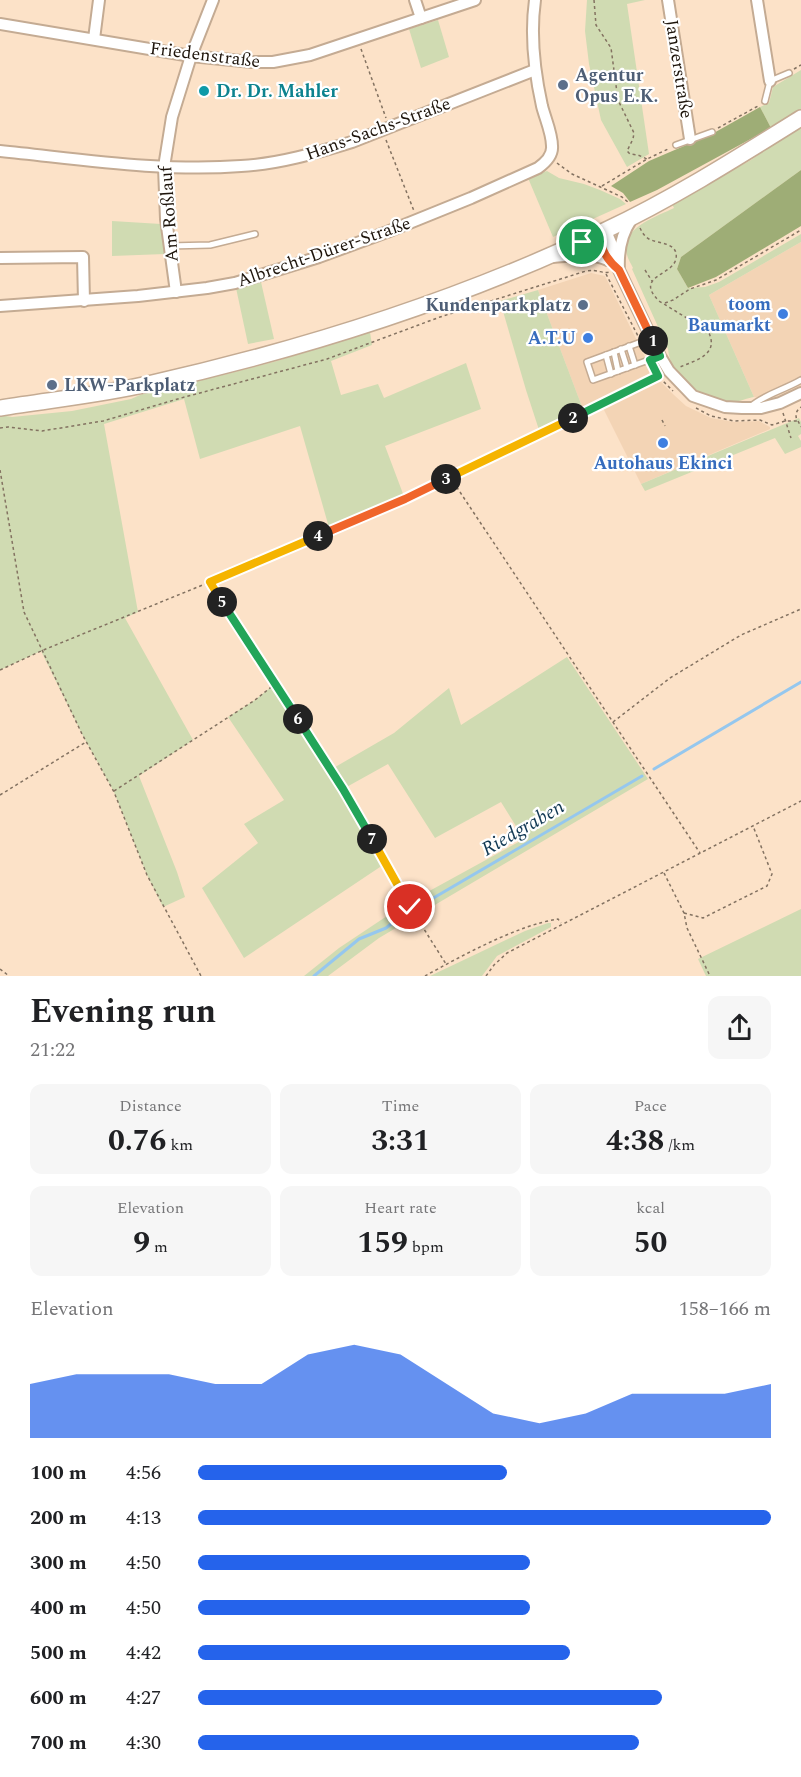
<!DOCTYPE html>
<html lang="en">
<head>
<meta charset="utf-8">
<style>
	:root { --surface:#fff; --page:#f6f6f6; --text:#202124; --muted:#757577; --accent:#2563eb }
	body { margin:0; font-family:Spectral,serif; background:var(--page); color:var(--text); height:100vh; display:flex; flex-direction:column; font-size:22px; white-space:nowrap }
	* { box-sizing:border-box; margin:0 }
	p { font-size:20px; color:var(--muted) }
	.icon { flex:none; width:33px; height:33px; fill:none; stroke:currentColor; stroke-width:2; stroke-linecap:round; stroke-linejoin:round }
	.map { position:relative; height:976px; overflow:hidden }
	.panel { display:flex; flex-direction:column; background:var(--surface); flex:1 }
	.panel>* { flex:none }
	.pin { position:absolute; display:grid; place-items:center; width:51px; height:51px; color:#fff; margin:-26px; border:3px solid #fff; border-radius:50%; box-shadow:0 2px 6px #0007 }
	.km { position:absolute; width:30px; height:30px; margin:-15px; border-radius:50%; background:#222; color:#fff; font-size:16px; line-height:30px; text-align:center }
	.round { display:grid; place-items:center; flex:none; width:63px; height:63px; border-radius:12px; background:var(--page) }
	.summary { display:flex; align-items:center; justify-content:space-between; height:102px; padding:0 30px }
	h1 { font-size:33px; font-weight:700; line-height:45px }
	.figures { display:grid; grid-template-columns:repeat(3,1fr); gap:9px; height:102px; padding:6px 30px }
	.figures div { display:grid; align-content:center; border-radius:12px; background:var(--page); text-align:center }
	.figures b { font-size:30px; font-weight:700 }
	.figures small { font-size:16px; font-weight:400 }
	.figures p { font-size:16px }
	.chart { height:168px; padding:12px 30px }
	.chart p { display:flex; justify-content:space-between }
	.chart svg { width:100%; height:108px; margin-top:6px; fill:var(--accent); opacity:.7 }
	ul { padding:0 30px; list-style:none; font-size:20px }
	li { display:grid; grid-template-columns:96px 72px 1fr; align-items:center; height:45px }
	li i { height:15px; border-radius:8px; background:var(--accent) }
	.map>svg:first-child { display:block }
	.built { fill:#f3d4b5 }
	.green { fill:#d0dbb2 }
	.forest { fill:#9ead76 }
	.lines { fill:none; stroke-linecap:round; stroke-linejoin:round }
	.stream { stroke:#95c7ee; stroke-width:3 }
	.service-casing { stroke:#c4ab93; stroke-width:8 }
	.minor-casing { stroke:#c4ab93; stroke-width:14 }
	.primary-casing { stroke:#c4ab93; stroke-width:18 }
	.path { stroke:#837261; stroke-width:1.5; stroke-dasharray:3 3; stroke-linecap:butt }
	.service { stroke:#fff; stroke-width:5 }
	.minor { stroke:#fff; stroke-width:10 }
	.primary { stroke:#fff; stroke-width:15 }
	.split-1-casing { stroke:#fff; stroke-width:12 }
	.split-2-casing { stroke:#fff; stroke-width:12 }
	.split-3-casing { stroke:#fff; stroke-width:12 }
	.split-4-casing { stroke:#fff; stroke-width:12 }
	.split-5-casing { stroke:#fff; stroke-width:12 }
	.split-6-casing { stroke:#fff; stroke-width:12 }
	.split-7-casing { stroke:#fff; stroke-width:12 }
	.split-8-casing { stroke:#fff; stroke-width:12 }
	.split-1 { stroke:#f0652b; stroke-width:8 }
	.split-2 { stroke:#22a559; stroke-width:8 }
	.split-3 { stroke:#f5b400; stroke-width:8 }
	.split-4 { stroke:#f0652b; stroke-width:8 }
	.split-5 { stroke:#f5b400; stroke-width:8 }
	.split-6 { stroke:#22a559; stroke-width:8 }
	.split-7 { stroke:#22a559; stroke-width:8 }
	.split-8 { stroke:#f5b400; stroke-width:8 }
	.service-dot { fill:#5c6f8a; stroke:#fff; stroke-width:2 }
	.culture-dot { fill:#0f9aa8; stroke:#fff; stroke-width:2 }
	.shop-dot { fill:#3f7fe0; stroke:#fff; stroke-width:2 }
	.labels { text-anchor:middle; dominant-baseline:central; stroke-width:4.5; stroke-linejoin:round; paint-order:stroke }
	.street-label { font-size:18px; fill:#1d140b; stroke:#fff }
	.service-label { font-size:18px; font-weight:bold; fill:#4e5e75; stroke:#fff; text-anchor:start }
	.culture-label { font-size:18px; font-weight:bold; fill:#0d838f; stroke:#fff; text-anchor:start }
	.shop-label { font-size:18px; font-weight:bold; fill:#366cbe; stroke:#fff; text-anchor:end }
	.water-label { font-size:20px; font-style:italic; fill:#113853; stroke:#fff }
</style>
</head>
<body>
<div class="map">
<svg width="801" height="976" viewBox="0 0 801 976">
	<rect width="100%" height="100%" fill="#fce2c8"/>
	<g class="built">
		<path d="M801,242V387L774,401L754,397L709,295Z"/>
		<path d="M591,273L605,276L646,359L658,379L674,395L686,406L711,418L734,422L759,421L770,427V429L641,484L601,404L584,412L538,290Z"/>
	</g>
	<g class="green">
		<path d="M587,0H645L627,4L649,154L627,167L601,120L589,64L585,31Z"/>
		<path d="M438,20L449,57L421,68L409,29Z"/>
		<path d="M801,70V111L771,128L760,107L769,103L773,87Z"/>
		<path d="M801,125V170L681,257L677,269L688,288L705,287L719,282L801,234V242L709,295L754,397C747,398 739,402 731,402C703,402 670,377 668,349L632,269L633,268C631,264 628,259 627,255C619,228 656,217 674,208L672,204L751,160Z"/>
		<path d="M547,171L559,178L584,184L600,190L620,199L626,204L553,237L528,178Z"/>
		<path d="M112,221L161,224L165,254L112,256Z"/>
		<path d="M261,282L274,339L248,344L236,288Z"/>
		<path d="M538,290L584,412L540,433L526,390L500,301Z"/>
		<path d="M370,332L372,345L331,361L341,395L378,384L384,398L466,363L481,409L385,446L405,499L330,531L300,426L200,459L184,399L104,424L138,612L125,618L193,740L139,776L177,872L185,897L163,907L147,875L114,792L82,734L41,651L0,670V415L12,417L72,411L131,399L149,391L227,374L277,361Z"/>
		<path d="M799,418L801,422V434L798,436L801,441V447L785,454L775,438L645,491L641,484Z"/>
		<path d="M567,657L648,779L379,938L328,976H304L339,948L402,906L524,839L501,802L435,838L388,764L343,789L386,863L244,958L202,888L258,843L244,824L284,800L228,717L255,700L276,683L330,770L394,733L449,688L461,725Z"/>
		<path d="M801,909V976H706L698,959Z"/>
		<path d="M548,923H551V927L497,956L482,976H430L525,931Z"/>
	</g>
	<g class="forest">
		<path d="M760,107L771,128L657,190L630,202L623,193L611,186L649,161L712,134Z"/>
		<path d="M801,170V226L716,277L688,288L677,269L681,257Z"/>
	</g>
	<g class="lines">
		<g class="stream">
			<path d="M654,769L801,682"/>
			<path d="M418,907L642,776"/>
			<path d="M314,976L359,939L386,928L405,913"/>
		</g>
		<g class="service-casing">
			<g id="service">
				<path d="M765,101L770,81L789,73"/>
				<path d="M676,145L712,132"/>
				<path d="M169,246L210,245L255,234"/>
				<path d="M652,338L587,362L593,380L660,356"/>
				<path d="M629,346L635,365"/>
				<path d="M621,349L627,368"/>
				<path d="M614,352L618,371"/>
				<path d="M606,355L611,374"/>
				<path d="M750,407C765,394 784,390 801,380"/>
			</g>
		</g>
		<g class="minor-casing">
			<g id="minor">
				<path d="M415,0L421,18"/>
				<path d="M668,0L690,139"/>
				<path d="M757,0L770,81"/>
				<path d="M0,24L191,56L252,62H273L310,55L475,0"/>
				<path d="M94,39L99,0"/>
				<path d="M0,151C80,159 161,172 241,166C279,164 316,153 352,142L535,70"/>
				<path d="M631,220C621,235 618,252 619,270L660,356L669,371L693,396L725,407L742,408H761L780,403L801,393"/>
				<path d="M606,231L618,259"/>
				<path d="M599,234L602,249L608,260"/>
				<path d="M553,257C572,256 590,252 608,260"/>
				<path d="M0,258L83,257L84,301"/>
				<path d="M176,292L166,219L164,167L172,117L191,56L213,0"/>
				<path d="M0,306L138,296L207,288L235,283L319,257L387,232L471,198L538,168C545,163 553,156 552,146C552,133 545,118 542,106C534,70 530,36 535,0"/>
			</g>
		</g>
		<g class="primary-casing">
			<path id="primary" d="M0,408C49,400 100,395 148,384C304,349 459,300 604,231C672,199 737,158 801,118"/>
		</g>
		<g class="path">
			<path d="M594,0L596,25L611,48L618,100L634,133L633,139L627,151L630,154L638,155L647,159"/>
			<path d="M361,49L386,118"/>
			<path d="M794,69L801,65"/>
			<path d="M718,128L758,106"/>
			<path d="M386,140L414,211"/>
			<path d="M557,163L572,174L622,197L629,203"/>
			<path d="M602,186L647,159L668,149"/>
			<path d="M640,228C642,232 644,236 649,239C658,244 679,242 676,259C672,276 634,276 659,301L708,331C720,354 697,360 680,367"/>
			<path d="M645,270L652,281"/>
			<path d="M606,274L638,336"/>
			<path d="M665,303L673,300L690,289L716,280L801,230"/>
			<path d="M654,367L658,376L673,391"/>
			<path d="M696,408L711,416L734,421L760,420L772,425L785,421H797C795,414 796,411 801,407"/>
			<path d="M783,413L791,438"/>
			<path d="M662,420L665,426"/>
			<path d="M798,421L801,427"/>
			<path d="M0,428L8,427L42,431L103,421L181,398L327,359L440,317L586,271C598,269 602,274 610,272"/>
			<path d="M0,470L24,612L82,734L114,792L147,875L201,976"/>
			<path d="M450,477L700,853"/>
			<path d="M210,583L343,789L410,907L446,964"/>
			<path d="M0,670L41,651L210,582L405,499L659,376"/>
			<path d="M613,722L670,678L741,635L801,609"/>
			<path d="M114,791L255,700L275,684"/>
			<path d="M0,795L86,742"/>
			<path d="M664,873L684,913L687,928L710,976"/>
			<path d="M684,913L703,918L767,886L772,874L753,826"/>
			<path d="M0,969L9,976"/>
			<path d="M425,976C461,956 518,925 558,919L561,923"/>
			<path d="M486,976L494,965L507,953L801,801"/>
		</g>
		<use href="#service" class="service"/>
		<use href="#minor" class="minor"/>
		<use href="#primary" class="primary"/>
	</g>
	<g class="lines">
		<g class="split-1-casing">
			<path id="split-1" d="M582,242L599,234C601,250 607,260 619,270L653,341"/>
		</g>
		<g class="split-2-casing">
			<path id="split-2" d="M573,418L658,376L650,360L660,356L653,341"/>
		</g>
		<g class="split-3-casing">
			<path id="split-3" d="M446,479L573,418"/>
		</g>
		<g class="split-4-casing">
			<path id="split-4" d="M318,536L405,499L446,479"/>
		</g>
		<g class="split-5-casing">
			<path id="split-5" d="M222,602L210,582L318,536"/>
		</g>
		<g class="split-6-casing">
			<path id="split-6" d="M222,602L298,719"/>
		</g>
		<g class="split-7-casing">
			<path id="split-7" d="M298,719L343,789L372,839"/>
		</g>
		<g class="split-8-casing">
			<path id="split-8" d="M372,839L410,907"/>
		</g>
		<use href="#split-1" class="split-1"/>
		<use href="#split-2" class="split-2"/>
		<use href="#split-3" class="split-3"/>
		<use href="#split-4" class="split-4"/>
		<use href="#split-5" class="split-5"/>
		<use href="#split-6" class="split-6"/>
		<use href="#split-7" class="split-7"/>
		<use href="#split-8" class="split-8"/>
	</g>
	<g class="service-dot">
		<circle cx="563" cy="85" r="6"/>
		<circle cx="583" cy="305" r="6"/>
		<circle cx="52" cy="385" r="6"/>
	</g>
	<circle class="culture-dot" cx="204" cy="91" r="6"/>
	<g class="shop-dot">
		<circle cx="783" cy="314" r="6"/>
		<circle cx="588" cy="338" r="6"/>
		<circle cx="663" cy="443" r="6"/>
	</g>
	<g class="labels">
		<g class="street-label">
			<text transform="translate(205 55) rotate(7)">Friedenstraße</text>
			<text transform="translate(679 69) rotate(81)">Janzerstraße</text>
			<text transform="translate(378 129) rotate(-20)">Hans-Sachs-Straße</text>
			<text transform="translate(169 214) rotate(-94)">Am Roßlauf</text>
			<text transform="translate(324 252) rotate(-19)">Albrecht-Dürer-Straße</text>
		</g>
		<g class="service-label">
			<text x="575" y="75">Agentur<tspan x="575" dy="21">Opus E.K.</tspan></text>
			<text x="571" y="305" text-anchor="end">Kundenparkplatz</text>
			<text x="64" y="385">LKW-Parkplatz</text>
		</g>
		<g class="culture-label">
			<text x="216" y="91">Dr. Dr. Mahler</text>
		</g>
		<g class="shop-label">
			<text x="771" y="304">toom<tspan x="771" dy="21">Baumarkt</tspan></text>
			<text x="576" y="338">A.T.U</text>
			<text x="663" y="463" text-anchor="middle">Autohaus Ekinci</text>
		</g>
		<g class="water-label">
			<text transform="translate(523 828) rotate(-30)">Riedgraben</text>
		</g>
	</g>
</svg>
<div class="pin" style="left:582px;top:242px;background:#1e9e55"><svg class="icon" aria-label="arrive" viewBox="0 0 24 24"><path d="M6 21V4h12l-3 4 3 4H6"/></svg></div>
<div class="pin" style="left:410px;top:907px;background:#d93025"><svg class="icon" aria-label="check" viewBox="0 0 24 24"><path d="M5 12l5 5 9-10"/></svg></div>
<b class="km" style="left:653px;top:341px">1</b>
<b class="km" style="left:573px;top:418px">2</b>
<b class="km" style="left:446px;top:479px">3</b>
<b class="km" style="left:318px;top:536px">4</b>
<b class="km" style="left:222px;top:602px">5</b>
<b class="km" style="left:298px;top:719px">6</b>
<b class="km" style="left:372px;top:839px">7</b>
</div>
<section class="panel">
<div class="summary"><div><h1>Evening run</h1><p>21:22</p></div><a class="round"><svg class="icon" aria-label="share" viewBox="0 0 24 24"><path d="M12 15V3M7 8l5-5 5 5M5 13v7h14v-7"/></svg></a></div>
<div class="figures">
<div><p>Distance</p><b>0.76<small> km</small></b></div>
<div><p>Time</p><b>3:31</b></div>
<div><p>Pace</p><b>4:38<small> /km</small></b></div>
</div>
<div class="figures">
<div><p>Elevation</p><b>9<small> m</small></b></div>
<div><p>Heart rate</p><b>159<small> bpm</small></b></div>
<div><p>kcal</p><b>50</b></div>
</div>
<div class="chart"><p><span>Elevation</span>158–166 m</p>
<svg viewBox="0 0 160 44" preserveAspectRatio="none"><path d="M0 44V22L10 18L20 18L30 18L40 22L50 22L60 10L70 6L80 10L90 22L100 34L110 38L120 34L130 26L140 26L150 26L160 22V44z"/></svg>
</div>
<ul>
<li><b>100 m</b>4:56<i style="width:54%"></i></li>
<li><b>200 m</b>4:13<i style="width:100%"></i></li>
<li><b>300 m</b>4:50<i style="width:58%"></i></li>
<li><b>400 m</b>4:50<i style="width:58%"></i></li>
<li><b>500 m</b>4:42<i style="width:65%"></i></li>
<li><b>600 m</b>4:27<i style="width:81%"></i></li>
<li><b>700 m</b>4:30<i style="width:77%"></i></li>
</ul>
</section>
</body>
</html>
